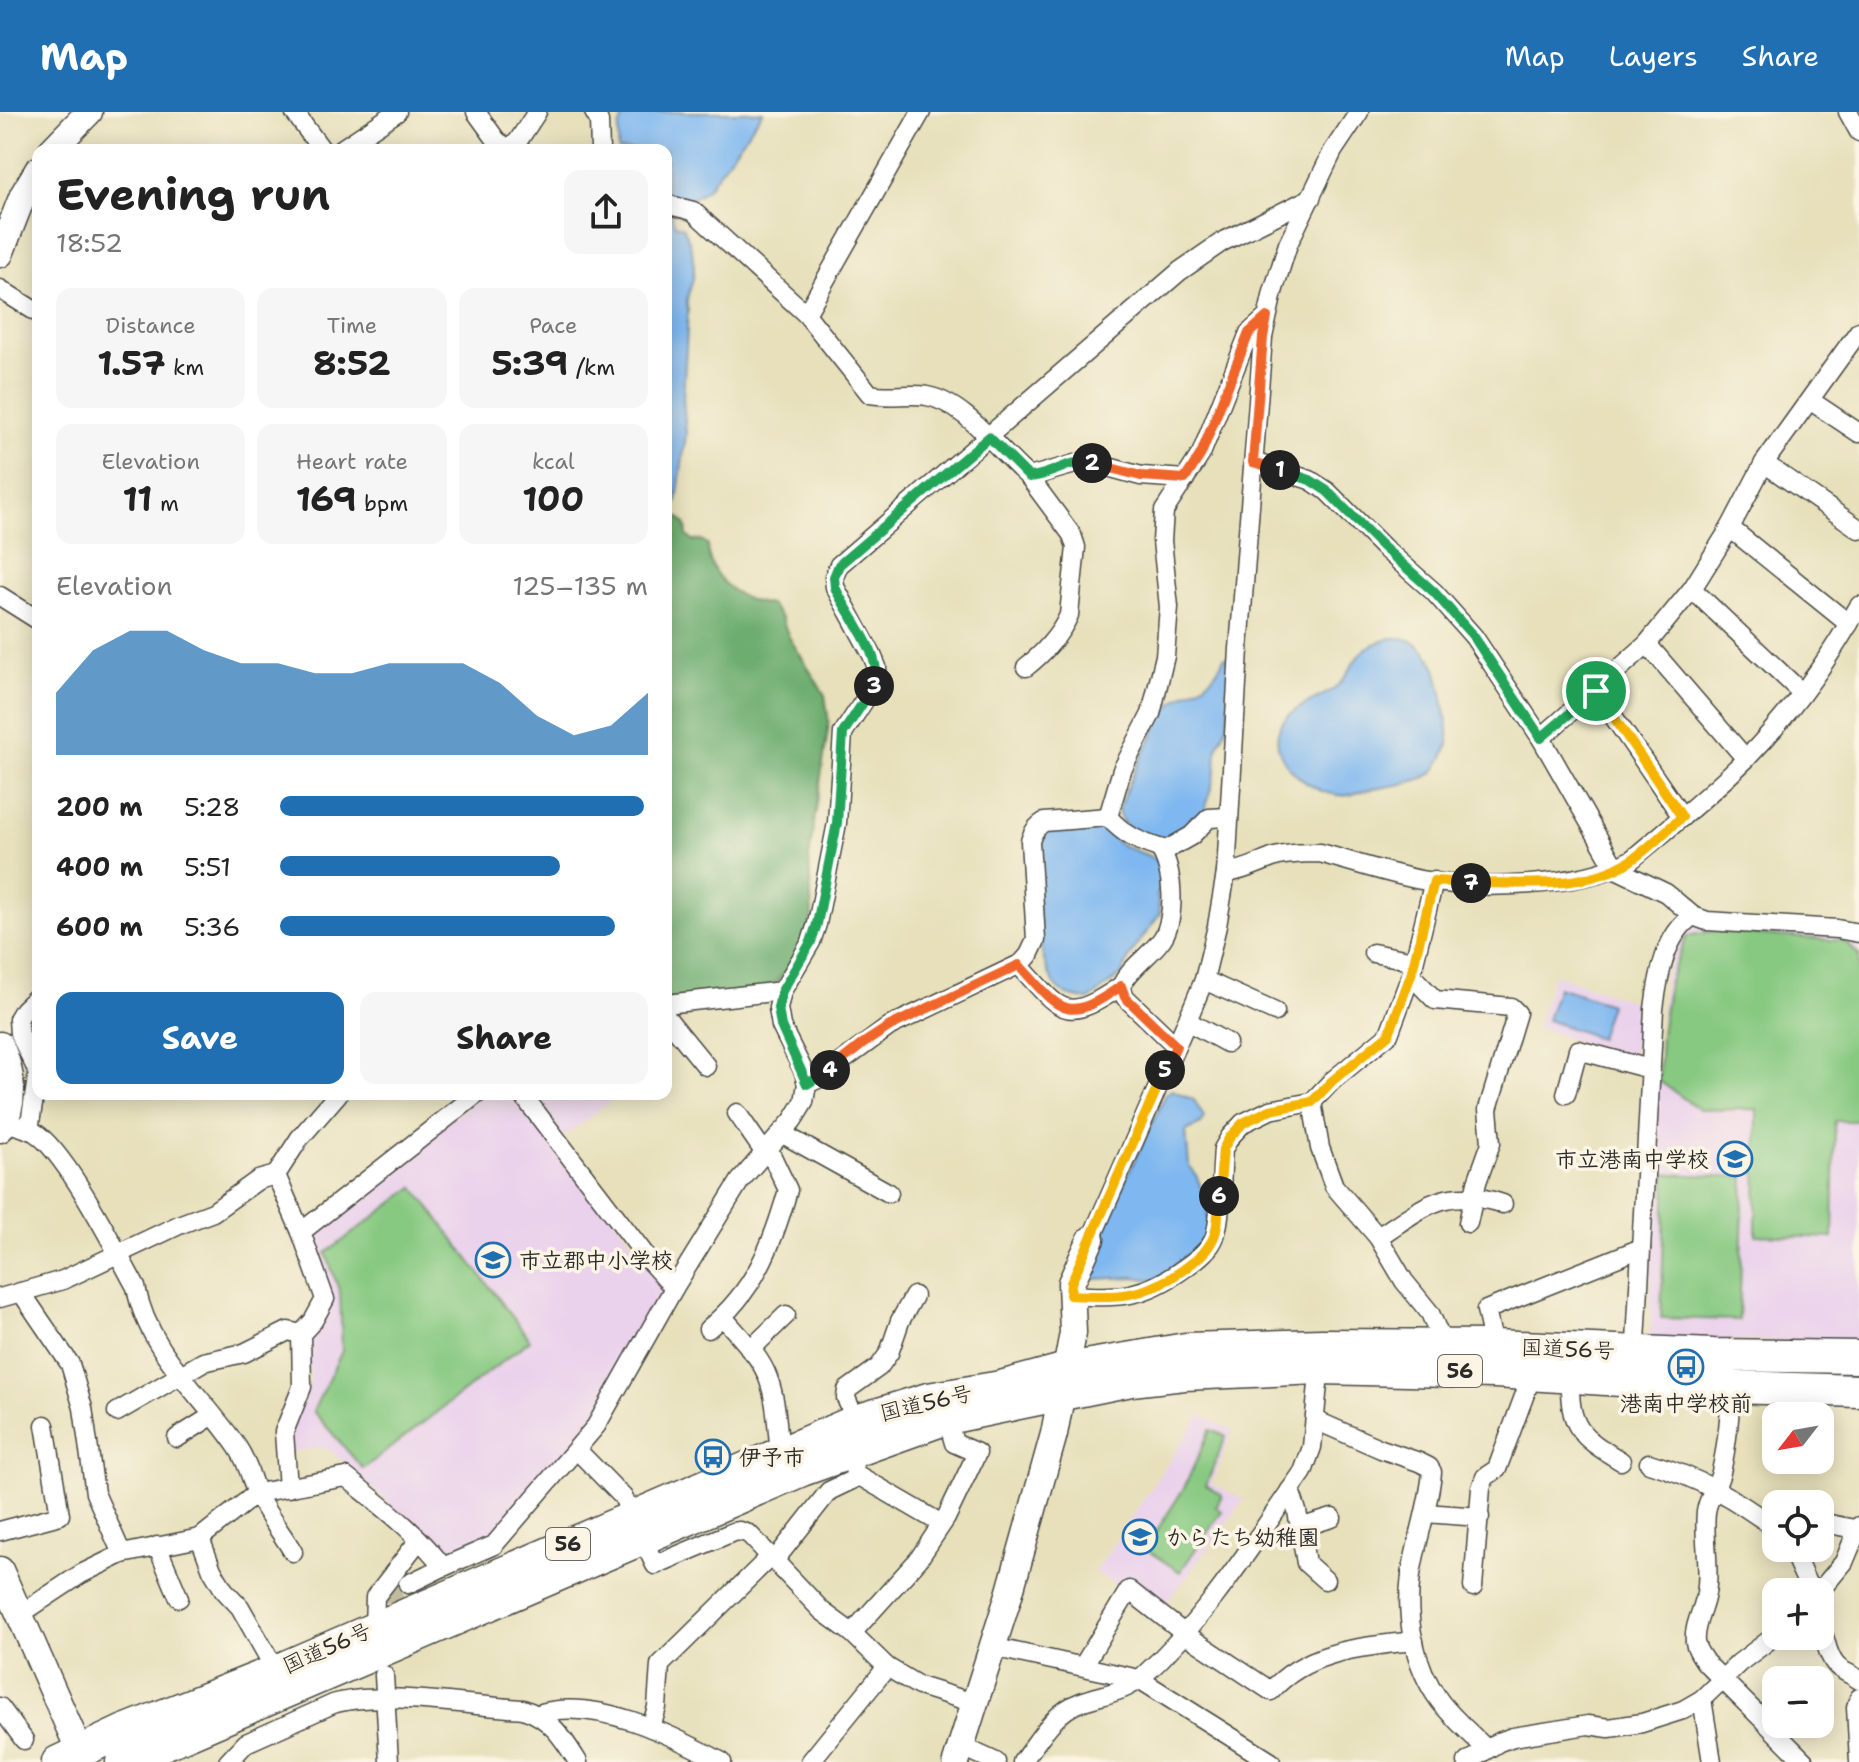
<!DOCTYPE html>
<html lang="en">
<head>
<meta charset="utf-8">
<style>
	:root { --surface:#fff; --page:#f6f6f6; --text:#222; --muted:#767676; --accent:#1f6fb2 }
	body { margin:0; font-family:"Shantell Sans","Klee One",sans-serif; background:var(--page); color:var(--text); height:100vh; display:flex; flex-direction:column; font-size:30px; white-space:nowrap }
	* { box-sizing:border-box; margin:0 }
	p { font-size:26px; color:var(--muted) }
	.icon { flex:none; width:44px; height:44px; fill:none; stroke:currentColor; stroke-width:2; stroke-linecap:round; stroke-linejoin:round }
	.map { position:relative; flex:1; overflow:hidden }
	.details { position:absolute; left:32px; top:32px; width:640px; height:956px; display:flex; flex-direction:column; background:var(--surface); border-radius:16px; box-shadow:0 4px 20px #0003 }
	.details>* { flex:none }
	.needle { width:52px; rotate:239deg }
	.buttons { position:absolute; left:1762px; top:1290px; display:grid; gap:16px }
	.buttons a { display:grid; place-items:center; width:72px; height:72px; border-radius:16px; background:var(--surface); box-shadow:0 4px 20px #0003; font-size:40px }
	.pin { position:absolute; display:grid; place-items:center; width:68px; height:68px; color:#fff; margin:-34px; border:4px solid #fff; border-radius:50%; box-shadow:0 2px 8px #0007 }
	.km { position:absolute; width:40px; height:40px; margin:-20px; border-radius:50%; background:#222; color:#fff; font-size:22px; line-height:40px; text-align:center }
	.round { display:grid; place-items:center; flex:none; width:84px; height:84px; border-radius:16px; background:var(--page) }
	.head { display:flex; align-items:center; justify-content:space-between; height:136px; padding:0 24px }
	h1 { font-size:44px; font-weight:700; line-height:60px }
	.metrics { display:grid; grid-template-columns:repeat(3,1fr); gap:12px; height:136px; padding:8px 24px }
	.metrics div { display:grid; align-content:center; border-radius:16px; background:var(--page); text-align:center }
	.metrics b { font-size:34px; font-weight:700 }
	.metrics small { font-size:22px; font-weight:400 }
	.metrics p { font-size:22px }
	.chart { height:224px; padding:16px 24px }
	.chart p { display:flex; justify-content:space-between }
	.chart svg { width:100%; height:144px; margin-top:8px; fill:var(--accent); opacity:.7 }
	.button { display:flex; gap:16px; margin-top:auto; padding:16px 24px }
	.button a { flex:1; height:92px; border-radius:16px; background:var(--accent); color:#fff; font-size:32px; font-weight:700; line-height:92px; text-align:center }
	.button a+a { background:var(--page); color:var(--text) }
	ul { padding:0 24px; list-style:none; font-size:26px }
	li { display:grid; grid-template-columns:128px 96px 1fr; align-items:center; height:60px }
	li i { height:20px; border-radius:10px; background:var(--accent) }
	header { display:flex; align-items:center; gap:48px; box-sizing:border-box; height:112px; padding:0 40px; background:var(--accent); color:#fff }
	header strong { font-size:38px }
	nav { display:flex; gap:44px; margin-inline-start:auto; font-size:28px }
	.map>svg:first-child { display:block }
	.built { fill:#ead1ec }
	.green { fill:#87c981; stroke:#597a56; stroke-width:2 }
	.forest { fill:#6dad6f; stroke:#4c6c4d; stroke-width:2 }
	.water { fill:#7fb8f0; stroke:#55728e; stroke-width:2 }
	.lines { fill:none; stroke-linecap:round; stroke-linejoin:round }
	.street-tunnel { stroke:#c1bc9e; stroke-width:18; stroke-dasharray:18 9; stroke-linecap:butt }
	.street-casing { stroke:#474641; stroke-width:21 }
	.secondary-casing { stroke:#474641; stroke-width:29 }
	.highway-casing { stroke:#474641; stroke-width:35 }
	.street { stroke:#fff; stroke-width:18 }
	.secondary { stroke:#fff; stroke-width:26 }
	.highway { stroke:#fff; stroke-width:32 }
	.split-1-casing { stroke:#fff; stroke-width:16 }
	.split-2-casing { stroke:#fff; stroke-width:16 }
	.split-3-casing { stroke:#fff; stroke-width:16 }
	.split-4-casing { stroke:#fff; stroke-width:16 }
	.split-5-casing { stroke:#fff; stroke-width:16 }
	.split-6-casing { stroke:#fff; stroke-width:16 }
	.split-7-casing { stroke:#fff; stroke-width:16 }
	.split-8-casing { stroke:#fff; stroke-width:16 }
	.split-1 { stroke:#22a559; stroke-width:10 }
	.split-2 { stroke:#f0652b; stroke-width:10 }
	.split-3 { stroke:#22a559; stroke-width:10 }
	.split-4 { stroke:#22a559; stroke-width:10 }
	.split-5 { stroke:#f0652b; stroke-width:10 }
	.split-6 { stroke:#f5b400; stroke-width:10 }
	.split-7 { stroke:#f5b400; stroke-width:10 }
	.split-8 { stroke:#f5b400; stroke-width:10 }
	.labels { text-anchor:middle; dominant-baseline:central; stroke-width:7; stroke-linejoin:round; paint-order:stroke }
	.shield { fill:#fcf5e5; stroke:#6a6863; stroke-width:2 }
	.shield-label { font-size:20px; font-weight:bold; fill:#2b2b2b }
	.poi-label { font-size:22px; font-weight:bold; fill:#2b2b2b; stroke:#fcf5e5; text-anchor:start }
	.street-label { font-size:22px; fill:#2b2b2b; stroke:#fcf5e5 }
</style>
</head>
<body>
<header>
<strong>Map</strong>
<nav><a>Map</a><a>Layers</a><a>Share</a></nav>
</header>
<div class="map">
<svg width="1859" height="1650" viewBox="0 0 1859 1650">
	<rect width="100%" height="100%" fill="#fcf5e5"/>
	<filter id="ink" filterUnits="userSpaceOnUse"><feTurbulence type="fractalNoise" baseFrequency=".0125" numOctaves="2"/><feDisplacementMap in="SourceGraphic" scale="16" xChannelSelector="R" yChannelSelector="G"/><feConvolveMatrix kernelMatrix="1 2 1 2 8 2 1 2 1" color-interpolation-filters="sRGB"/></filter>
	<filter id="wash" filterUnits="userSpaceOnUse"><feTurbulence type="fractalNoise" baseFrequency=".006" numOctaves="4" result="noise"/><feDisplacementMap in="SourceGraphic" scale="32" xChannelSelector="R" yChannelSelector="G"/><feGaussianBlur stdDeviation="1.8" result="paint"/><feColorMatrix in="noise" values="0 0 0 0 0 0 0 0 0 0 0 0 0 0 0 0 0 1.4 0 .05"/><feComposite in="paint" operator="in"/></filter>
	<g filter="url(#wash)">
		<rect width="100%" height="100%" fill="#e7e0bb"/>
		<g class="built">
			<path d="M1702,814L1859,826V1229L1650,1228L1654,1006L1664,868L1683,819Z"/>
			<path d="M1554,862L1648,895L1630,948L1536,915Z"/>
			<path d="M483,982H520L666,1176L593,1311L489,1427L448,1444L326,1335L291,1340L292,1311L309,1276L311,1264L305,1233L331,1187L308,1122Z"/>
			<path d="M531,982H606L611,989L564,1025Z"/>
			<path d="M1201,1302L1233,1319L1211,1371L1244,1388L1163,1496L1122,1477L1095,1460Z"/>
		</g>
		<g class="green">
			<path d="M1712,819L1844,829L1859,843V1009H1835L1833,1126L1756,1123L1757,997L1700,998L1659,969L1661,922L1669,869L1687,824Z"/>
			<path d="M1666,1062L1744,1065L1739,1208L1661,1206Z"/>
			<path d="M414,1075L530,1228L363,1357L313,1299L342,1239L340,1181L326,1141Z"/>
			<path d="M1210,1318L1226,1324L1206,1373L1222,1383L1216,1395L1222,1399L1180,1460L1145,1437L1184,1376Z"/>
		</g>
		<path class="forest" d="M671,405H679L686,413L687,424L693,429L702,428L708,433C707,464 740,492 770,492L782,507L789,525L825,583L829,611L809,745L812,805L805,828L790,853L770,878L666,895V410Z"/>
		<g class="water">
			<path d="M625,0H763L707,77L687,90L666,85V38H618L619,16Z"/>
			<path d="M666,100L671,102L675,113L683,115C691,132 696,147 693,166C691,178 684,186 688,198L683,286L686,322L677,389L666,410Z"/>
			<path d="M1391,526C1397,526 1404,525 1409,528C1419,532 1430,544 1435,554C1439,564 1451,622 1448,632C1446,640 1440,652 1434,659C1420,674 1374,674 1353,682C1323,692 1264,650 1280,615C1289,596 1317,588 1334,577C1347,567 1352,549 1364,538C1371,532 1382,529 1391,526Z"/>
			<path d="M1231,545L1228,612L1217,636L1216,658L1206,695L1198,711L1170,731C1151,727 1122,722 1118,698C1128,672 1139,649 1152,625C1158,614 1161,603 1170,594C1192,571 1207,582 1224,546Z"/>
			<path d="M1100,710C1122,743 1133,733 1160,750L1163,771L1157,784L1160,802L1131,842L1122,862L1089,888C1078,886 1068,885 1060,878C1031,852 1039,769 1038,732L1042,719Z"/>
			<path d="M1558,875L1610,892L1599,926L1547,908Z"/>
			<path d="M1172,978L1194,988L1204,1005L1201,1012L1186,1019L1189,1054L1197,1065L1207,1092L1208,1116L1205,1128L1157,1169L1135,1165L1095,1167L1085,1160L1120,1079L1166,982Z"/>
		</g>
	</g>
	<g filter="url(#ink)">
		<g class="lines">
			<path class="street-tunnel" d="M384,1517C385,1493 384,1483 408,1472"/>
			<g class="street-casing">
				<g id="street">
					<path d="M294,0L322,38"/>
					<path d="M476,0L497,29L509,37L518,29L537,0"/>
					<path d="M594,0L599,9L600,38"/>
					<path d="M1848,0L1859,20"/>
					<path d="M340,38L397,0"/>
					<path d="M666,92L693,99L806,202L870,282C889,286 908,281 927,284C966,291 1000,341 1029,365L1086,349L1141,364L1185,367"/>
					<path d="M0,177L38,201"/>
					<path d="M806,202L921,0"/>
					<path d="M1811,289L1859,321"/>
					<path d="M1253,350L1310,368L1327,379L1383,435L1434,480L1474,525L1541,626L1616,757L1666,781L1693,804L1707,809L1837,817L1859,821"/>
					<path d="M1764,351L1859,417"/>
					<path d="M1730,416L1849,512"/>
					<path d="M1692,477L1802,581"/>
					<path d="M0,484L38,508"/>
					<path d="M1647,532L1746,647"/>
					<path d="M1026,555C1043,542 1061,522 1069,503L1076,435L1072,423L1029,365"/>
					<path d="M1596,579L1682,705"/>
					<path d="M1541,626L1647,532L1692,477L1730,416L1764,351L1859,219"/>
					<path d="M1228,705L1209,706L1191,724L1166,738C1141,731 1125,724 1108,705L1122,658L1151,602L1165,544L1169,495L1162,429L1164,399L1201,342L1249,221L1267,205"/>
					<path d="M1159,736C1174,755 1176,807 1162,827C1150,844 1130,855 1121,874L1125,885L1176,934"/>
					<path d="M1226,761C1244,759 1258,751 1275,745C1290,741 1305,741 1320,741C1353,750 1386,761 1421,768C1478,778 1580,776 1631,748C1670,715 1710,683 1746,647C1790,602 1828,549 1859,494"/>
					<path d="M1373,841L1414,849"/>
					<path d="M1019,853C1061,899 1064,913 1121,874"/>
					<path d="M1411,863L1435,888L1511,895L1517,901L1488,997L1491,1031L1477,1070L1468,1111"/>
					<path d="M1204,868L1275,900"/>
					<path d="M666,892L782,879"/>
					<path d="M666,905L706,954"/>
					<path d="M1187,909L1227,931"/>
					<path d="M807,972L818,967L890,914L1022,851L1029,843L1036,828L1030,729C1033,720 1036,715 1044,710L1108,705"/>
					<path d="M522,982L652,1152L674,1176"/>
					<path d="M1566,982L1578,938L1650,957"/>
					<path d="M1312,990L1320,1036L1334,1074L1378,1125L1404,1169L1430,1201L1444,1234"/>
					<path d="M737,1001L764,1040"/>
					<path d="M5,1010C14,1013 25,1015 34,1020C66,1039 116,1139 136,1175C147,1239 204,1285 238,1336C248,1351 251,1367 257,1382C266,1402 282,1421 293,1440"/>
					<path d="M29,1018L38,960L19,921L18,907L24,897L38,884"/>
					<path d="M781,1021L889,1081"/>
					<path d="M276,1063L301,1120L325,1187L313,1209L301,1222L302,1275L284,1320L288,1376"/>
					<path d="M301,1120L477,982"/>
					<path d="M1378,1125C1424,1095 1445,1073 1503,1092"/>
					<path d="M1091,1127L1187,909L1204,868L1217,814L1226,761L1239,537L1263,225L1273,180L1288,132L1333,39L1359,0"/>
					<path d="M21,1180L70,1252L83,1296L95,1381L122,1442"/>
					<path d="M1070,1183C1121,1186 1144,1186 1186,1155C1197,1147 1211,1137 1215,1124C1222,1102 1221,1061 1223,1037L1230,1025L1243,1011L1270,998L1312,990L1332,969L1389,922L1411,863L1434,769"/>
					<path d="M0,1186L63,1168L181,1112L213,1100L258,1068L276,1063L299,1027L338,982"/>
					<path d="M723,1205C738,1223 760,1243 768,1266C777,1289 777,1317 780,1341"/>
					<path d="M708,1217C755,1179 772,1134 788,1078L768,1036"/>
					<path d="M1494,1234L1486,1198L1641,1136"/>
					<path d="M750,1238L786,1203"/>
					<path d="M1635,1249L1654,897C1658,865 1665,822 1693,804"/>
					<path d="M1570,1266C1569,1315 1579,1324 1621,1349"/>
					<path d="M1732,1267C1730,1298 1728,1329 1721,1360C1718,1374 1708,1385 1706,1400C1703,1427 1711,1454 1706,1481C1704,1497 1693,1513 1695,1530C1696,1538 1702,1545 1706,1551L1805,1650"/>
					<path d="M117,1300L203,1250L244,1241L288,1219L301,1222"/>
					<path d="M1315,1308L1381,1337L1419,1350L1429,1355L1432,1360C1429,1395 1416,1429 1411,1463C1405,1506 1414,1553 1439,1588C1452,1606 1471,1621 1486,1637"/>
					<path d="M856,1309L846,1286L847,1278L879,1255L889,1241L900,1209L914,1184"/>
					<path d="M177,1326L212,1304"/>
					<path d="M577,1338L623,1385L655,1453L733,1420L740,1419L749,1422L822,1499L852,1521L887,1555L919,1574L974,1591"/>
					<path d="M848,1341L856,1362L942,1412"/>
					<path d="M1649,1351C1698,1365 1736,1387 1776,1417"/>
					<path d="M1290,1378L1297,1399L1306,1451L1325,1468"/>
					<path d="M1425,1401L1480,1405"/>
					<path d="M1820,1410L1859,1418"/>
					<path d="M1299,1416L1332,1406"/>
					<path d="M0,1419L60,1403L45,1313"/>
					<path d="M200,1426L212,1458L224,1478L240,1495L276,1559"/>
					<path d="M157,1434L179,1486"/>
					<path d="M1791,1436L1811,1480"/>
					<path d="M775,1448L829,1379L852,1368L856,1362"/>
					<path d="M443,1455L494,1433L596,1314L674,1176L740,1069L793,1008L804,990L807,972L804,960L781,914L778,896L782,879L811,830L817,812L837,711L843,621L877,569V555L872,543L835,475L834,465L839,453L1180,159L1222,130L1311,86"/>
					<path d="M1473,1475L1481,1376L1485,1365L1497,1357L1532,1263"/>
					<path d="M1819,1480L1844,1450L1859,1414"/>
					<path d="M19,1503L81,1462L122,1442L200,1426L257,1381L346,1365C380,1393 417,1420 443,1455L408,1472"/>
					<path d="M1820,1515C1827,1527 1826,1542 1836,1553C1842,1560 1852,1562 1859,1568"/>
					<path d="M374,1516L375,1485L419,1428"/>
					<path d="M852,1521L918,1448L946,1406L977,1341L954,1331L947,1306"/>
					<path d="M992,1535L1139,1567L1271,1650"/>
					<path d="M1083,1554L1129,1478L1185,1522L1271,1579C1307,1538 1363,1535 1414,1529"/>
					<path d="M384,1563L389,1650"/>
					<path d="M1702,1587L1712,1650"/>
					<path d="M0,1595L24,1628"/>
					<path d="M538,1602C595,1584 672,1623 722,1650"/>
					<path d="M651,1616L657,1595L660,1553L771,1444"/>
					<path d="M961,1634L996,1650"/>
					<path d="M228,1650L246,1631L333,1592C380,1578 470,1594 523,1597C551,1606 563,1626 578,1650"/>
					<path d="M810,1650L887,1555"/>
					<path d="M1022,1650C1039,1628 1053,1600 1081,1590C1102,1582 1124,1581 1142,1565C1207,1506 1253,1431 1303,1360L1312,1335L1320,1251"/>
					<path d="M1467,1650L1499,1630L1513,1625L1588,1613L1609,1616L1642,1611L1683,1598L1702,1587L1739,1551L1776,1523"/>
					<path d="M1859,1650L1856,1595L1859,1586"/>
				</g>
			</g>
			<g class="secondary-casing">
				<g id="secondary">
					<path d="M52,38L89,0"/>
					<path d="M0,142L23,83L38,58"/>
					<path d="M0,933C12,959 17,991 0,1017"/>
					<path d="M0,1458L80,1640"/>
					<path d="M956,1650L1009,1483L1054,1322L1073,1221L1071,1171L1091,1127"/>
				</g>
			</g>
			<g class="highway-casing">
				<g id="highway">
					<path d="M58,1650L122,1620L276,1559L856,1309L928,1287L1001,1275L1067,1257L1186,1237L1321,1233L1494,1234L1713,1243L1859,1245"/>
					<path d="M122,1650L802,1358L947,1306L1062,1282L1131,1268L1184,1262L1320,1256L1495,1260L1731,1275L1859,1279"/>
				</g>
			</g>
			<use href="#street" class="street"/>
			<use href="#secondary" class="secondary"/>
			<use href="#highway" class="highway"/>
		</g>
	</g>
	<g class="lines" filter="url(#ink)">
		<g class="split-1-casing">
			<path id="split-1" d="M1280,358L1310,368L1327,379L1383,435L1434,480L1474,525L1541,626L1596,579"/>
		</g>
		<g class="split-2-casing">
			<path id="split-2" d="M1092,351L1141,364L1185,367L1201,342L1249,221L1267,205L1263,225L1253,350L1280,358"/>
		</g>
		<g class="split-3-casing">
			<path id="split-3" d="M874,574C886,545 846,502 835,475L834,465L839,453L989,325L1029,365C1052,364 1070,346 1092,351"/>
		</g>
		<g class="split-4-casing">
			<path id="split-4" d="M830,958L807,972L781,914L778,896L782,879L811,830L817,812L837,711L843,621L874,574"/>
		</g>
		<g class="split-5-casing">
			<path id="split-5" d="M830,958L864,931L890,914L1019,853C1060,898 1065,914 1121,874L1125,885L1176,934L1165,958"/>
		</g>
		<g class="split-6-casing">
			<path id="split-6" d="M1165,958L1071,1171L1070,1183C1116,1186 1144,1186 1183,1158C1195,1149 1206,1141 1213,1127C1219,1115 1218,1097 1219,1084"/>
		</g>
		<g class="split-7-casing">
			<path id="split-7" d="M1219,1084L1223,1037L1230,1025L1243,1011L1270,998L1312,990L1332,969L1389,922L1411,863L1434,769L1471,771"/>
		</g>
		<g class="split-8-casing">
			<path id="split-8" d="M1471,771C1522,771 1585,778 1630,749C1649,737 1665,719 1682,705L1596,579"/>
		</g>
		<use href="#split-1" class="split-1"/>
		<use href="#split-2" class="split-2"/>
		<use href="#split-3" class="split-3"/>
		<use href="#split-4" class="split-4"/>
		<use href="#split-5" class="split-5"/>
		<use href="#split-6" class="split-6"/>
		<use href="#split-7" class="split-7"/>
		<use href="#split-8" class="split-8"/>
	</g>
	<defs>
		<g id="school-ring" transform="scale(1.8)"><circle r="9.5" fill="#fcf5e5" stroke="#1f6fb2" stroke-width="1.5"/><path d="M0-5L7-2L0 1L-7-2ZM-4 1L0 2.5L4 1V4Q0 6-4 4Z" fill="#1f6fb2"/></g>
		<g id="bus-ring" transform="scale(1.8)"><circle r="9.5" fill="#fcf5e5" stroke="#1f6fb2" stroke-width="1.5"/><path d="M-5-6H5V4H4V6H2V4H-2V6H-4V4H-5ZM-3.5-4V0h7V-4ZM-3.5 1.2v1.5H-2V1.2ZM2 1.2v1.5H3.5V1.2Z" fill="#1f6fb2"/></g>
	</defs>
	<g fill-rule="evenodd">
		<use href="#school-ring" x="1735" y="1047"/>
		<use href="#school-ring" x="493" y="1148"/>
		<use href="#bus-ring" x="1686" y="1255"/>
		<use href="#bus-ring" x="713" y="1345"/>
		<use href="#school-ring" x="1140" y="1425"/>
	</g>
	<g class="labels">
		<g class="shield">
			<rect x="1438" y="1243" width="44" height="32" rx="6"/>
			<rect x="546" y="1416" width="44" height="32" rx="6"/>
		</g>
		<g class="shield-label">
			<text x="1460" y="1259">56</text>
			<text x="568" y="1432">56</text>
		</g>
		<g class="poi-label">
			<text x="1709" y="1047" text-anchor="end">市立港南中学校</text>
			<text x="519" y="1148">市立郡中小学校</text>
			<text x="1686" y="1291" text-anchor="middle">港南中学校前</text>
			<text x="739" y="1345">伊予市</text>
			<text x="1166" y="1425">からたち幼稚園</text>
		</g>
		<g class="street-label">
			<text transform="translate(1568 1237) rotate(2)">国道56号</text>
			<text transform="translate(926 1291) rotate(-13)">国道56号</text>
			<text transform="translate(327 1536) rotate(-24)">国道56号</text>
		</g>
	</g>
</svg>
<div class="buttons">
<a><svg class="needle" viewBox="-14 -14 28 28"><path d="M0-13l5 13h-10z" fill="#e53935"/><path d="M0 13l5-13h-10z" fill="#767676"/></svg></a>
<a><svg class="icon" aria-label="locate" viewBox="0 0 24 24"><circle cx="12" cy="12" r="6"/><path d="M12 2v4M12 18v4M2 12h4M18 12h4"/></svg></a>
<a>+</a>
<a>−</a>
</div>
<div class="pin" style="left:1596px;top:579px;background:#1e9e55"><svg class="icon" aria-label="arrive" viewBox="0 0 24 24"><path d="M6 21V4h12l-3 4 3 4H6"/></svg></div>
<b class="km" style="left:1280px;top:358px">1</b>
<b class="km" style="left:1092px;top:351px">2</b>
<b class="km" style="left:874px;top:574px">3</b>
<b class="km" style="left:830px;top:958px">4</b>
<b class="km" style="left:1165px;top:958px">5</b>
<b class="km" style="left:1219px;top:1084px">6</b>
<b class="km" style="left:1471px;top:771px">7</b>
<section class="details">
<div class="head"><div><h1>Evening run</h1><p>18:52</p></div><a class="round"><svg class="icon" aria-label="share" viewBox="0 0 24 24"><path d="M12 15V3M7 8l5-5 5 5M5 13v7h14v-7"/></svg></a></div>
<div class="metrics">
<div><p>Distance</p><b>1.57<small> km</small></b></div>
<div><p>Time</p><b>8:52</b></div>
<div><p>Pace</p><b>5:39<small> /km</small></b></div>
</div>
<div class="metrics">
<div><p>Elevation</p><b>11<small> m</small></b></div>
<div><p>Heart rate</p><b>169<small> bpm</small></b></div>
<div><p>kcal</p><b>100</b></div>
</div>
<div class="chart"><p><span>Elevation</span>125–135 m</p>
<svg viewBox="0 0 160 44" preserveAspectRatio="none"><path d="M0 44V25L10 12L20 6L30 6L40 12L50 16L60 16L70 19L80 19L90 16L100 16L110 16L120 22L130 32L140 38L150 35L160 25V44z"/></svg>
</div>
<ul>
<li><b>200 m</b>5:28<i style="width:99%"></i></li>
<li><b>400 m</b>5:51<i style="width:76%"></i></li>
<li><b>600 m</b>5:36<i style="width:91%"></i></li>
</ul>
<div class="button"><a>Save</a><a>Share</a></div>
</section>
</div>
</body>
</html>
